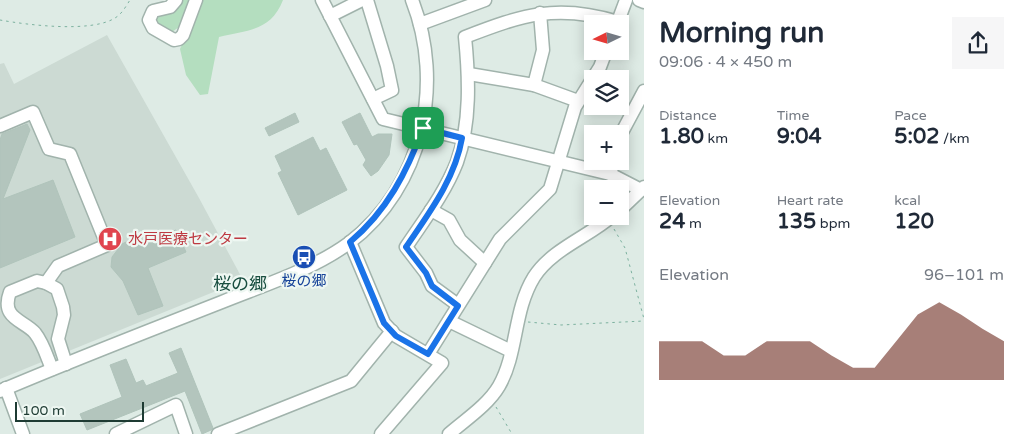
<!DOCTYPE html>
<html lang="en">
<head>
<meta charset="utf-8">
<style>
	:root { --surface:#fff; --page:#f6f6f7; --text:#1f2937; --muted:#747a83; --accent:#824a40 }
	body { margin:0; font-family:"Varela Round","Noto Sans JP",sans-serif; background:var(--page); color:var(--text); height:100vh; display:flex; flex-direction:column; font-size:19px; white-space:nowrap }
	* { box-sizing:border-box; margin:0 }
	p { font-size:16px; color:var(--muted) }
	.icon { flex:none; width:28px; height:28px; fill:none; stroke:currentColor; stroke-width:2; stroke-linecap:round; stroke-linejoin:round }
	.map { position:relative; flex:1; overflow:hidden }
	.drawer { display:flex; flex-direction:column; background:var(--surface); width:375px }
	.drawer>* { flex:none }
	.needle { width:32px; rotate:265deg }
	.buttons { position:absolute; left:584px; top:15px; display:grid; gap:10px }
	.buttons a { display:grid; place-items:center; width:45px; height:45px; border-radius:0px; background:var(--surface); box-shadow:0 2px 12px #0003; font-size:25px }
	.scale { position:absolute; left:15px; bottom:12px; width:129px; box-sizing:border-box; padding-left:5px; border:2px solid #1e3b33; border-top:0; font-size:14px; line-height:18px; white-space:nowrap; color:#1e3b33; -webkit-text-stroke:4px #eef7f2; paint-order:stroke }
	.pin { position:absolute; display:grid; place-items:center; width:42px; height:42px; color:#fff; margin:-21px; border-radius:10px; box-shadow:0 2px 8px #0006 }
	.round { display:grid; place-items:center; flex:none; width:52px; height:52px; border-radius:0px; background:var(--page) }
	.summary { display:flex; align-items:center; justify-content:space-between; height:85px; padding:0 15px }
	h1 { font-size:28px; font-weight:700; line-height:38px }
	.figures { display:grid; grid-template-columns:repeat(3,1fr); gap:8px; height:85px; padding:5px 15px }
	.figures div { display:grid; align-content:center }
	.figures b { font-size:21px; font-weight:700 }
	.figures small { font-size:14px; font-weight:400 }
	.figures p { font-size:14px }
	.chart { height:140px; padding:10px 15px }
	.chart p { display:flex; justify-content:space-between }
	.chart svg { width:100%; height:90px; margin-top:5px; fill:var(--accent); opacity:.7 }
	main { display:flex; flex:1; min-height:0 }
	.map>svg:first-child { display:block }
	.built { fill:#ccdad3 }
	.green { fill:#b4debf }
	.building { fill:#b3c5bd; stroke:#b0c4bb }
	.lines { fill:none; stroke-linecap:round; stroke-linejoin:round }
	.minor-casing { stroke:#a1b3ac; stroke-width:15 }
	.path { stroke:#7cb19f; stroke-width:1; stroke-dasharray:2.5 4; stroke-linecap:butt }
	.minor { stroke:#fff; stroke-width:12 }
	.route-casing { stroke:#fff; stroke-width:10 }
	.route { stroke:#1a73e8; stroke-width:6 }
	.labels { text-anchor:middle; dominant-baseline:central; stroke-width:4.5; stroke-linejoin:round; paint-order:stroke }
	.health-label { font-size:15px; fill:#be3a42; stroke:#eef7f2; text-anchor:start }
	.transit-label { font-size:15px; fill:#164399; stroke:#eef7f2 }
	.quarter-label { font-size:18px; fill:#194e40; stroke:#eef7f2 }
</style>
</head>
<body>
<main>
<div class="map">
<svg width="644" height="434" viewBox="0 0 644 434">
	<rect width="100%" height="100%" fill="#deebe5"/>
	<path class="built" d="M107,35L199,198L243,280L0,379V64L4,63L14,84Z"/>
	<g class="green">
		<path d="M181,0H191L179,27L172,32L157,24L154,18Z"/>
		<path d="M201,0H283C271,31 248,30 219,37L208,94L200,95L186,75L180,49Z"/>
	</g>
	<g class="building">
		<path d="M295,113L299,122L269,136L265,128Z"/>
		<path d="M360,113L372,137L378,134H392L389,155L378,171L371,176L363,165L366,160L357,144L354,145L342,122Z"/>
		<path d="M27,124L30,130L3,199L53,180L75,237L0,268V140L2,134Z"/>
		<path d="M313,137L320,151L326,148L347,190L298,215L278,173L282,171L275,156Z"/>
		<path d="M176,230L186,252L148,268L163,306L138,315L123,281L111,267L112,257L122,244L130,240L142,243Z"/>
		<path d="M181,348L213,428L211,430L202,434L185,391L87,430L80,414L122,397L110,365L126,359L136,383L143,380L146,386L178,373L169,353Z"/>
	</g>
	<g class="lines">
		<g class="minor-casing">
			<g id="minor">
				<path d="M176,0L170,7L153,11L149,20L153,28L174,40L179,39L183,35L196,0"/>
				<path d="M322,0L383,119L610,174L641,190"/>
				<path d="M367,0L387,66L392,90L373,99"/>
				<path d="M639,0L644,2"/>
				<path d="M330,16L362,0"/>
				<path d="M420,24L485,0"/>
				<path d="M617,24L626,0"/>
				<path d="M469,74L534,85L578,101"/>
				<path d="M534,85L543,50L540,13"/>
				<path d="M0,126L33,112L49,149L70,154L107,245L58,266L46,283"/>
				<path d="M620,136L644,91"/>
				<path d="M610,174L614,161"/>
				<path d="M431,210L449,220L460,240L485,263"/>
				<path d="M620,210L644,187"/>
				<path d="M350,242L384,323L396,336L442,363L381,434"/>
				<path d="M458,305L432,286L426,273L406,247C424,220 445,193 457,162C471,123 469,77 465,37C522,15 557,3 618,22"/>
				<path d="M449,321L511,351"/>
				<path d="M428,354L500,239L550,189L575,107L600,67L606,51"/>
				<path d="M52,369C47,357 43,343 35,333C24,320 0,319 10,292L37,281L46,283L57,289L63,307L64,315L58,339L66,364"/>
				<path d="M6,388L23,434"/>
				<path d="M0,391C73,360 148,331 222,302C264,285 312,270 349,243C423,187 445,84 412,0"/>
				<path d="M116,434L176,405L186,434"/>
				<path d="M218,434L351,381L392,331"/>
				<path d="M449,434C465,420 488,405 499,386C518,353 513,311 534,277C552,249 588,237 612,216"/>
			</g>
		</g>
		<g class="path">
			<path d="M0,20C28,25 91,33 115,18C122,14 126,6 130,0"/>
			<path d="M614,229L625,248L644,319"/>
			<path d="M528,322L561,325L644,321"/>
			<path d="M496,407L512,434"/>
		</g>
		<use href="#minor" class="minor"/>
	</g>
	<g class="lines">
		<g class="route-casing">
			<path id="route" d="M423,128L462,138C455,179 429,213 406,247L426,273L432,286L458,306L428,354L396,336L384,323L350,242C387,211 407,172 423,128Z"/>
		</g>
		<use href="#route" class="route"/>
	</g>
	<defs>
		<g id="hospital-disc" transform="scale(1.25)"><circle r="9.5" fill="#e0444e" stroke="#eef7f2"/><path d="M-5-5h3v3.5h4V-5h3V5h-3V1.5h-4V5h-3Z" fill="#fff"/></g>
		<g id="bus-disc" transform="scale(1.25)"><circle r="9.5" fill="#1a4fb4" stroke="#eef7f2"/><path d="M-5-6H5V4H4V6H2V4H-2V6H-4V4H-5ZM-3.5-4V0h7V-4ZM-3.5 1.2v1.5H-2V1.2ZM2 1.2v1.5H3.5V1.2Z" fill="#fff"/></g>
	</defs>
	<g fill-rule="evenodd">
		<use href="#hospital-disc" x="110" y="239"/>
		<use href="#bus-disc" x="304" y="257"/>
	</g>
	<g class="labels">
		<g class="health-label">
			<text x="128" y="239">水戸医療センター</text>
		</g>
		<g class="transit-label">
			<text x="304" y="281">桜の郷</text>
		</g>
		<g class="quarter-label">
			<text x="240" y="284">桜の郷</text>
		</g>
	</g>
</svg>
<div class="buttons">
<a><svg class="needle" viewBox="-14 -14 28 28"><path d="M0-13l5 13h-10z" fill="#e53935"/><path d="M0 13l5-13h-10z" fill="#747a83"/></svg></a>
<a><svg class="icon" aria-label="layers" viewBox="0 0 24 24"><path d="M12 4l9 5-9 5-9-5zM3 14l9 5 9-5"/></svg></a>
<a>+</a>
<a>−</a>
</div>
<div class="scale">100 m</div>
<div class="pin" style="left:423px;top:128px;background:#1e9e55"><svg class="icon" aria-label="arrive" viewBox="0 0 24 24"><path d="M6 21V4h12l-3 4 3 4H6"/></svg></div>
</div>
<section class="drawer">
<div class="summary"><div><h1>Morning run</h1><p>09:06 · 4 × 450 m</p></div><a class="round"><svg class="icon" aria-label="share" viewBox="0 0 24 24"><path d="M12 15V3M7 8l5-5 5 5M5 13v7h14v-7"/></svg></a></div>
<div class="figures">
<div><p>Distance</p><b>1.80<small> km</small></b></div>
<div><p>Time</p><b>9:04</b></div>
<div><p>Pace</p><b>5:02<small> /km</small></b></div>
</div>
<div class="figures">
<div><p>Elevation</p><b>24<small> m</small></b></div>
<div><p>Heart rate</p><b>135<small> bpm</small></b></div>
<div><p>kcal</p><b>120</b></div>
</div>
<div class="chart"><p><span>Elevation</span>96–101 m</p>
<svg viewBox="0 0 160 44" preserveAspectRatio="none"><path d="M0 44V25L10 25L20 25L30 32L40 32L50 25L60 25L70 25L80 32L90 38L100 38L110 25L120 12L130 6L140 12L150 19L160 25V44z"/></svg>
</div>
</section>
</main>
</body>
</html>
